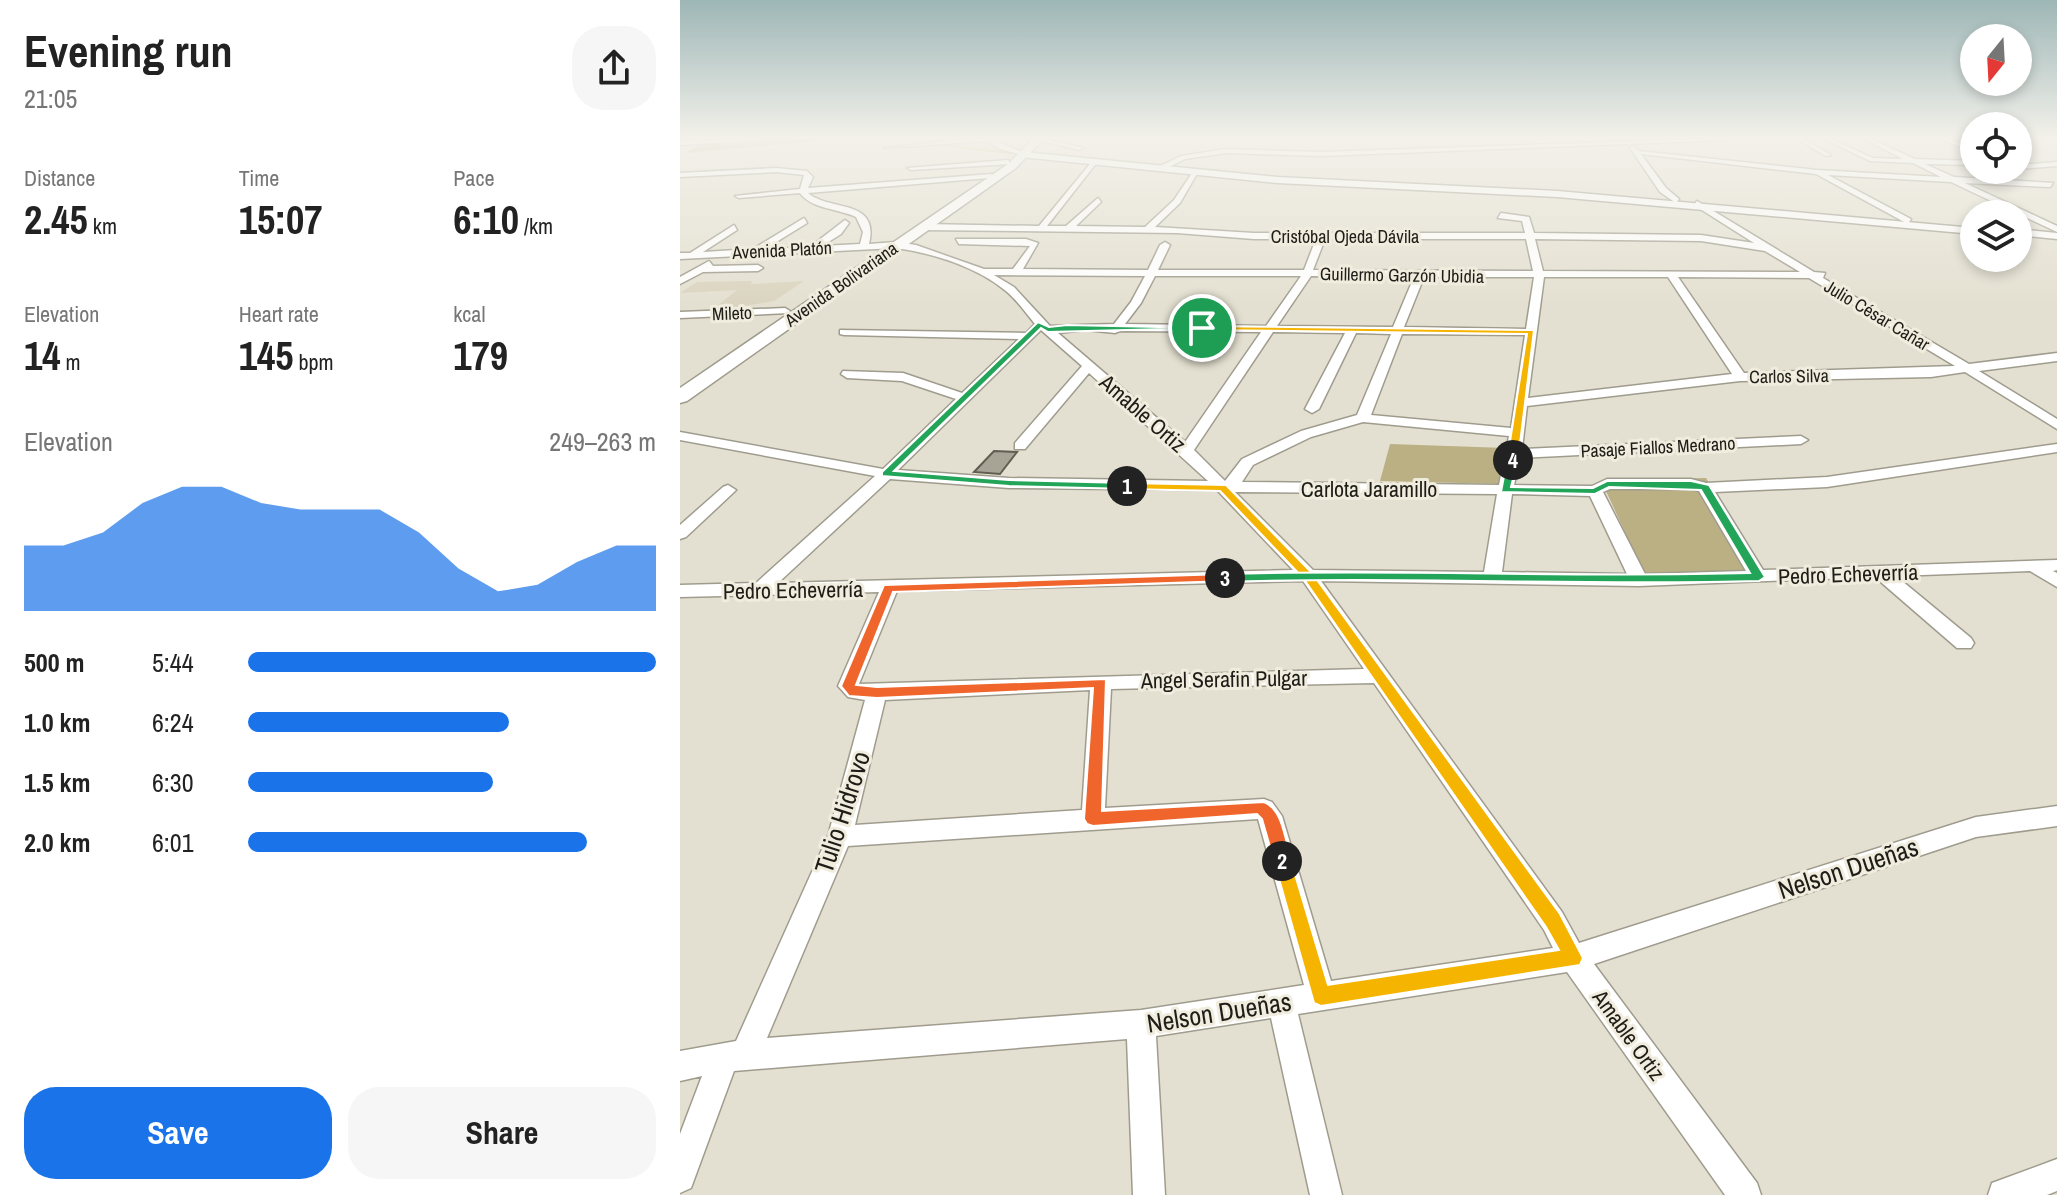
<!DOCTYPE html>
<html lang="en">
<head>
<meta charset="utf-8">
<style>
	:root { --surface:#fff; --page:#f6f6f6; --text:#222; --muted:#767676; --accent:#1a73e8 }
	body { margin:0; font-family:"Archivo Narrow",sans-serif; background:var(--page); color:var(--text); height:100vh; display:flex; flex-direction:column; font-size:30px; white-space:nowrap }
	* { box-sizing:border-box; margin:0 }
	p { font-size:26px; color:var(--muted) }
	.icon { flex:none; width:44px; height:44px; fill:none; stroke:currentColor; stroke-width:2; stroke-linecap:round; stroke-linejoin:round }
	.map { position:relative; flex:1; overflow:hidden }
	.side { display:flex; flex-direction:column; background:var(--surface); width:680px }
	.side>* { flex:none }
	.needle { width:52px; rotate:198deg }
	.tools { position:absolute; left:1280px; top:24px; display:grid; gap:16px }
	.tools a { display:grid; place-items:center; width:72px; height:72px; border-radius:50%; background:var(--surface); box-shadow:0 4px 12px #0003; font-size:40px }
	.pin { position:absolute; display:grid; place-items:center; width:68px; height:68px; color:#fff; margin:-34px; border:4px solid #fff; border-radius:50%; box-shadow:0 2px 8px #0007 }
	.km { position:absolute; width:40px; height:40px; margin:-20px; border-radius:50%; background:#222; color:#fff; font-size:22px; line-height:40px; text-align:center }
	.round { display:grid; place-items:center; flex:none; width:84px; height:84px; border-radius:32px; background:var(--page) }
	.overview { display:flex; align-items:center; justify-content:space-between; height:136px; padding:0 24px }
	h1 { font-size:44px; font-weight:800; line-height:60px }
	.figures { display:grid; grid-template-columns:repeat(3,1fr); gap:12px; height:136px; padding:8px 24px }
	.figures div { display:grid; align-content:center }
	.figures b { font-size:40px; font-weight:800 }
	.figures small { font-size:22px; font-weight:400 }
	.figures p { font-size:22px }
	.chart { height:224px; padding:16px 24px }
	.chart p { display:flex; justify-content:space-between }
	.chart svg { width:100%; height:144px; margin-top:8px; fill:var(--accent); opacity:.7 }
	.primary-button { display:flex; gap:16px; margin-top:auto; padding:16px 24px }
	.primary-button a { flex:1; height:92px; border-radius:32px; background:var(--accent); color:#fff; font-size:32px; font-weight:800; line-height:92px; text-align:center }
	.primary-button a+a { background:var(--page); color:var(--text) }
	ul { padding:0 24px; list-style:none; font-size:26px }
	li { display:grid; grid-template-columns:128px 96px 1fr; align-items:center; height:60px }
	li i { height:20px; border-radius:10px; background:var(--accent) }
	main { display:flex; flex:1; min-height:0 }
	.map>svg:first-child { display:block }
	.built { fill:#dad4bf }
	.green { fill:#bbaf84 }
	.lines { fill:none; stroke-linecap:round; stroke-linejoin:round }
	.stream { stroke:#ceb86c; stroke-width:2 }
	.building { fill:#a7a495; stroke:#615d51; stroke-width:2 }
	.minor-casing { stroke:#9f9c8e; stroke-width:3 }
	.major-casing { stroke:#9f9c8e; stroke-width:3 }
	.highway-casing { stroke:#9f9c8e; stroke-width:3 }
	.minor { fill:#fff; fill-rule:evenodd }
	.major { fill:#fff; fill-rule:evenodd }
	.highway { fill:#fff; fill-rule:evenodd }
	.split-1 { fill:#22a559; stroke:#fff; stroke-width:2 }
	.split-2 { fill:#f5b400; stroke:#fff; stroke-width:2 }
	.split-3 { fill:#f0652b; stroke:#fff; stroke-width:2 }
	.split-4 { fill:#22a559; stroke:#fff; stroke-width:2 }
	.split-5 { fill:#f5b400; stroke:#fff; stroke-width:2 }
	.labels { text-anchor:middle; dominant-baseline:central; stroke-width:6; stroke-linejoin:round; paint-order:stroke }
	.far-street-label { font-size:18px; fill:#1e1d18; stroke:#f1edde }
	.street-label { font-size:22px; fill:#1e1d18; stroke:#f1edde }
	.near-street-label { font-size:26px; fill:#1e1d18; stroke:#f1edde }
</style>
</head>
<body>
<main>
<section class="side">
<div class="overview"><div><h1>Evening run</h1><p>21:05</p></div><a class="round"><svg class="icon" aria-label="share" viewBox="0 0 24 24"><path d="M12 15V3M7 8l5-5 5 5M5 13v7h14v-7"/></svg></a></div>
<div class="figures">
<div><p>Distance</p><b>2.45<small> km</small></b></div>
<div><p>Time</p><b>15:07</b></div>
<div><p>Pace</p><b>6:10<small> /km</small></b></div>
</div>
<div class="figures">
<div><p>Elevation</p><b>14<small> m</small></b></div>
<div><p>Heart rate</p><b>145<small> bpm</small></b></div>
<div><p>kcal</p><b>179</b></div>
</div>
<div class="chart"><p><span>Elevation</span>249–263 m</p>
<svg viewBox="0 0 160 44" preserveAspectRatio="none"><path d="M0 44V24L10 24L20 20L30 11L40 6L50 6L60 11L70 13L80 13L90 13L100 20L110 31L120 38L130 36L140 29L150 24L160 24V44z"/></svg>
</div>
<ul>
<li><b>500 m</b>5:44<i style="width:100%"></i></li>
<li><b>1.0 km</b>6:24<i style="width:64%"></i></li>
<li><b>1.5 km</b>6:30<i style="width:60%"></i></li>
<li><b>2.0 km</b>6:01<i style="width:83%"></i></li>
</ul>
<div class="primary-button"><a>Save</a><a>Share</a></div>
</section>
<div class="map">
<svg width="1377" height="1195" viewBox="0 0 1377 1195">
	<rect width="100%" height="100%" fill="#e4e0d1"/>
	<path class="built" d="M72,281L71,284L124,281L94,301L46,309H33L57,290L0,293L17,282Z"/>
	<g class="green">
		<path d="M116,139H159L6,153L22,143Z"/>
		<path d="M710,444L826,448L822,484L700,481Z"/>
		<path d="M1026,478L1085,571L964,574L921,480Z"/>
	</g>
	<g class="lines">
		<path class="stream" d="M264,139L260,145L330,153"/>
	</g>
	<path class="building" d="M314,451L337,452L320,474L294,472Z"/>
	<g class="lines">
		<g class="minor-casing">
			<g id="minor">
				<path d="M62,139H105L0,145V141Z"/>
				<path d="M289,139H311L342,152L339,154L320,149L306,141L204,148Z"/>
				<path d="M354,139H365L403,148L400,150Z"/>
				<path d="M1024,139H1072L641,156L546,153L505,159L483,170L476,168L501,156L546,149L641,152Z"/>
				<path d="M1117,139H1124L1151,155L1146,156Z"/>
				<path d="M1144,139H1151L1193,158L1223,159L1184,139H1191L1235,159L1294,161V165L1245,164L1274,177L1373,183L1370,187L1285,183L1377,226V232L1271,182L1148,175L1231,219L1228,224L1136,174L961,154L986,188L999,199L996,203L980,192L950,148L953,146L959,151L1137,170L1261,177L1233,163L1190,161Z"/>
				<path d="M1261,139H1269L1294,149V153Z"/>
				<path d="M414,159L418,161L367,226H386L418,198L421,202L396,226L465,227L494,200L514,170L518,172L500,203L475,227L574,233H845L842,221L818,218L821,213L849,217L854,233L1021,235L1074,243L1014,205L1017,201L1134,272L1145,273L1143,278L1289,364L1377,353V361L1299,371L1377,419V429L1285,372L1251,377L1060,381L847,406L842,449L1121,436L1128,440L1121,444L840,458L834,485L912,486L927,479H1011L1026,483L1147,477L1377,444V452L1147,487L1035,492L1083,570L1377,560V570L1373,571L1377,573V587L1350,571L1216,576L1291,638L1294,643L1291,648H1277L1195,577L959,586L641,581L882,912L899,943L1296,817L1377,806V826L1296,837L914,964L1077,1183L1081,1195H1045L887,972L618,1014L662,1195H630L591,1018L476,1036L485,1195H453L447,1039L54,1071L11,1188L0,1193V1134L22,1076L0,1081V1051L56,1041L148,836L185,700L168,697L158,686L199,592L0,597V585L76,583L195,476L0,440V432L203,469L276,399L222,381L167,378L161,374L163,371L223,373L282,393L339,339L164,335L160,334V330L346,333L355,324C346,313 337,300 326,291C297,267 253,253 216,248L0,259V253H10L54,225L57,230L23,252L73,249L124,218L127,223L85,249L130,247L165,220L169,223L161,234L142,246L180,244L183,232L176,217C160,209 131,209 120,193L59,198L55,196L120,189L124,175L96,172L0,177V173L96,168L127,171L133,177L128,188L312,174L309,178L128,193C150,212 200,198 189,244L216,242L236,245L304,269H333L350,246L279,244L276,239H346L358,243L343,269L468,270L480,245L485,242L490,245L478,270H624L636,239H574L497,233L243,230L239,227L243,224L359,226ZM645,239H846L853,271L633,270ZM855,239L1021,241L1085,251L1120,272L863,271ZM314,275L465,276L451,302L434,324L370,326L334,287ZM475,276H621L586,326L445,324L461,303ZM631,276L734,277L713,327L597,326ZM744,277H854L846,329L724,327ZM864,277H988L1052,374L848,398ZM998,277L1129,278L1275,366L1064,373ZM361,330L402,366L335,443V449H345L409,373L528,481L329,478L218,470ZM406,330L435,333L440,331L581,332L505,442L378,333ZM593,332L665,333L625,409L632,413L639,409L676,333L711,334L677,415L621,431L562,459L545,481L514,450ZM722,334L845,335L831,428L691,415ZM683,422L829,436L819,485L562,482L573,465L631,437ZM210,479L329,488L537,490L613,570L98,583ZM930,489H1010L1019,491L1066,571L965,574L923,492ZM555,492L817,494L804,572L633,570ZM832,494L910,496L947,574L822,572ZM623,581L684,669L179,684L217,591ZM694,683L864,930L873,948L651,981L602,816L592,802L584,799L425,808L431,689ZM410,690L402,810L175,825L205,700ZM578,819L624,985L461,1010L87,1038L168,846Z"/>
				<path d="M328,160L331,164L231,170L227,168Z"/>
				<path d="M1377,162V166L1338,169V165Z"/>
				<path d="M29,261L33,266L78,265L83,268L78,271L23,272L0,284V277Z"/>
				<path d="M105,308L110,311L109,313L0,318V312Z"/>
				<path d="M48,485L56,490L53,493L6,537L0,539V525L43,487Z"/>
				<path d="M1377,1159V1191L1367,1195H1308L1312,1183Z"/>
			</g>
		</g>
		<g class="major-casing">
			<g id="major">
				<path d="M344,152L598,177L877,191L1294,228V234L877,197L598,183L341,157Z"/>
				<path d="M1338,229L1377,233V239L1338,235Z"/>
			</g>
		</g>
		<g class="highway-casing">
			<path id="highway" d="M353,139H363L336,168L7,401L0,403V388L328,164Z"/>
		</g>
		<use href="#minor" class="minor"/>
		<use href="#major" class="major"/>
		<use href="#highway" class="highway"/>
	</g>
	<linearGradient id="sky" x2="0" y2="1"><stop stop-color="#9db6b6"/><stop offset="0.45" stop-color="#f3f1ea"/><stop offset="1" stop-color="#f3f1ea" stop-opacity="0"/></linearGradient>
	<rect width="1377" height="306" fill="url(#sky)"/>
	<path class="split-1" d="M358,322L369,327L387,325L526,328L368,332L361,328L214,471L329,480L447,483L451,484V489L329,486L202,476V472Z"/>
	<path class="split-2" d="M447,483L546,485L632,573L880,914L903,958L900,965L641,1006L634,1003L594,861L596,855L602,853L609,855L611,861L648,985L879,950L866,927L623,578L540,491L443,489V484Z"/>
	<path class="split-3" d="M545,574L552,578L550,581L213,592L176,685L197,687L426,679L422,811L584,802C603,809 606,843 611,861L609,867L602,869L596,867L594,861L582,819L577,814L413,826L407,824L404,819L413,688L197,698L169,696L161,686L204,585Z"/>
	<path class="split-4" d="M833,457L838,460L831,487L913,488L927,481H1011L1029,485L1085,577L1079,581C901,586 723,576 545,582L539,578L545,574C720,569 895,578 1070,573L1021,490L929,487L915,494L821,492L827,460Z"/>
	<path class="split-5" d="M519,326L854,330L838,460L833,463L827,460L847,334L522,330Z"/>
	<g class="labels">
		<g class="far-street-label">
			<text x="665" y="236">Cristóbal Ojeda Dávila</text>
			<text transform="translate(102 250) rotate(-3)">Avenida Platón</text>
			<text transform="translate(722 275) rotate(1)">Guillermo Garzón Ubidia</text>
			<text transform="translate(161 284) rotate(-35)">Avenida Bolivariana</text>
			<text transform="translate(52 313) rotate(-2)">Mileto</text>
			<text transform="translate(1197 315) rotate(31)">Julio César Cañar</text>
			<text transform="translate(1109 376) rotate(-1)">Carlos Silva</text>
			<text transform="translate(978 447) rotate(-3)">Pasaje Fiallos Medrano</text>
		</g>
		<g class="street-label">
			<text transform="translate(463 413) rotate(41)">Amable Ortiz</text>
			<text x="689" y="489">Carlota Jaramillo</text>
			<text transform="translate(1168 574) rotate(-2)">Pedro Echeverría</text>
			<text transform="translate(113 590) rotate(-1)">Pedro Echeverría</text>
			<text transform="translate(544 679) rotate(-1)">Angel Serafin Pulgar</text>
			<text transform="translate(949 1035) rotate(54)">Amable Ortiz</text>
		</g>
		<g class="near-street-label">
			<text transform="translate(162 812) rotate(-72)">Tulio Hidrovo</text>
			<text transform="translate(1168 868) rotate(-18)">Nelson Dueñas</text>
			<text transform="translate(539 1012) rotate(-9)">Nelson Dueñas</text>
		</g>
	</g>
</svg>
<div class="tools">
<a><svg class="needle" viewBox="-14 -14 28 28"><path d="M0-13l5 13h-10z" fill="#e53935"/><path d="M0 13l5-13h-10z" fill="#767676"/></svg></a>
<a><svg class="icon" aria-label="locate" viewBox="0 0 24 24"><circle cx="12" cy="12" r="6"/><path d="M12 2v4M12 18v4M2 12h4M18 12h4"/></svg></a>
<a><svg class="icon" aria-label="layers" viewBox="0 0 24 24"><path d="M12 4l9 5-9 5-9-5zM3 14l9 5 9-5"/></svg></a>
</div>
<div class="pin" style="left:522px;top:328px;background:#1e9e55"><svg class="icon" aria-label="arrive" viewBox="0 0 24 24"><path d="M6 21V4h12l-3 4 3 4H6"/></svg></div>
<b class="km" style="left:447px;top:486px">1</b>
<b class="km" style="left:602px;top:861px">2</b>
<b class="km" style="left:545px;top:578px">3</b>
<b class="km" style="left:833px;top:460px">4</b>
</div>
</main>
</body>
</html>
